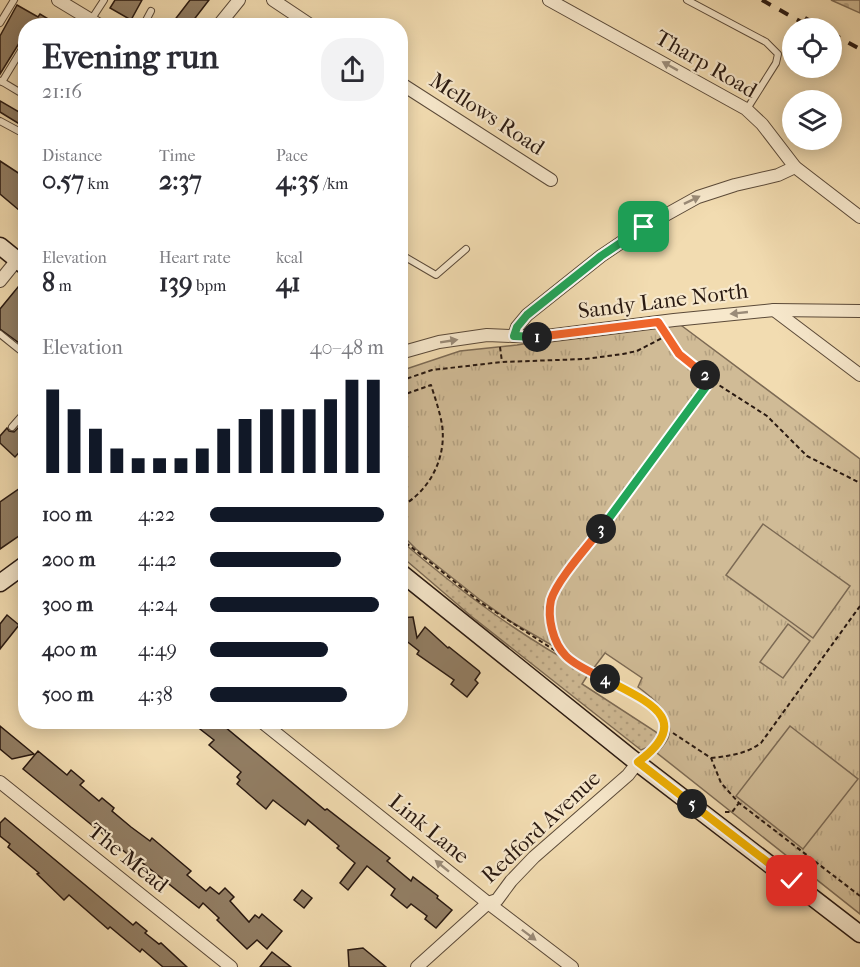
<!DOCTYPE html>
<html lang="en">
<head>
<meta charset="utf-8">
<style>
	:root { --surface:#fff; --page:#f2f2f3; --text:#2b2b33; --muted:#7c7c81; --accent:#111827 }
	body { margin:0; font-family:"IM FELL French Canon",serif; background:var(--page); color:var(--text); height:100vh; display:flex; flex-direction:column; font-size:22px; white-space:nowrap }
	* { box-sizing:border-box; margin:0 }
	p { font-size:20px; color:var(--muted) }
	.icon { flex:none; width:33px; height:33px; fill:none; stroke:currentColor; stroke-width:2; stroke-linecap:round; stroke-linejoin:round }
	.map { position:relative; flex:1; overflow:hidden }
	.drawer { position:absolute; left:18px; top:18px; width:390px; height:711px; display:flex; flex-direction:column; background:var(--surface); border-radius:24px; box-shadow:0 3px 15px #0003 }
	.drawer>* { flex:none }
	.controls { position:absolute; left:782px; top:18px; display:grid; gap:12px }
	.controls a { display:grid; place-items:center; width:60px; height:60px; border-radius:50%; background:var(--surface); box-shadow:0 3px 15px #0003; font-size:30px }
	.pin { position:absolute; display:grid; place-items:center; width:51px; height:51px; color:#fff; margin:-26px; border-radius:12px; box-shadow:0 3px 9px #0006 }
	.km { position:absolute; width:30px; height:30px; margin:-15px; border-radius:50%; background:#222; color:#fff; font-size:16px; line-height:30px; text-align:center }
	.round { display:grid; place-items:center; flex:none; width:63px; height:63px; border-radius:24px; background:var(--page) }
	.headline { display:flex; align-items:center; justify-content:space-between; height:102px; padding:0 24px }
	h1 { font-size:33px; font-weight:700; line-height:45px }
	.figures { display:grid; grid-template-columns:repeat(3,1fr); gap:9px; height:102px; padding:6px 24px }
	.figures div { display:grid; align-content:center }
	.figures b { font-size:26px; font-weight:700 }
	.figures small { font-size:16px; font-weight:400 }
	.figures p { font-size:16px }
	.chart { height:168px; padding:12px 24px }
	.chart p { display:flex; justify-content:space-between }
	.chart svg { width:100%; height:108px; margin-top:6px; stroke:var(--accent); stroke-width:6 }
	ul { padding:0 24px; list-style:none; font-size:20px }
	li { display:grid; grid-template-columns:96px 72px 1fr; align-items:center; height:45px }
	li i { height:15px; border-radius:8px; background:var(--accent) }
	.map>svg:first-child { display:block }
	.grass { fill:url(#grass-dots); stroke:#7c6a54; stroke-width:1.5 }
	.cemetery { fill:url(#cemetery-stones); stroke:#7c6a54; stroke-width:1.5 }
	.park { fill:url(#park-tufts); stroke:#7c6a54; stroke-width:1.5 }
	.garden { fill:#d0bb96; stroke:#7c6a54; stroke-width:1.5 }
	.building { fill:#927e64; stroke:#291911; stroke-width:1.5 }
	.lines { fill:none; stroke-linecap:round; stroke-linejoin:round }
	.lane-casing { stroke:#5b4a39; stroke-width:8 }
	.street-casing { stroke:#5b4a39; stroke-width:14 }
	.secondary-casing { stroke:#291911; stroke-width:19 }
	.path { stroke:#291911; stroke-width:2; stroke-dasharray:4.5 3; stroke-linecap:butt }
	.lane { stroke:#f7e8cc; stroke-width:6 }
	.street { stroke:#f7e8cc; stroke-width:12 }
	.secondary { stroke:#f7e8cc; stroke-width:16 }
	.rail { stroke:#291911; stroke-width:4; stroke-dasharray:10 10; stroke-linecap:butt }
	.oneway { fill:#9a8b78 }
	.split-1-casing { stroke:#fff; stroke-width:12 }
	.split-2-casing { stroke:#fff; stroke-width:12 }
	.split-3-casing { stroke:#fff; stroke-width:12 }
	.split-4-casing { stroke:#fff; stroke-width:12 }
	.split-5-casing { stroke:#fff; stroke-width:12 }
	.split-6-casing { stroke:#fff; stroke-width:12 }
	.split-1 { stroke:#22a559; stroke-width:8 }
	.split-2 { stroke:#f0652b; stroke-width:8 }
	.split-3 { stroke:#22a559; stroke-width:8 }
	.split-4 { stroke:#f0652b; stroke-width:8 }
	.split-5 { stroke:#f5b400; stroke-width:8 }
	.split-6 { stroke:#f5b400; stroke-width:8 }
	.labels { text-anchor:middle; dominant-baseline:central; stroke-width:4.5; stroke-linejoin:round; paint-order:stroke }
	.street-label { font-size:22px; fill:#291911; stroke:#f7e8cc }
</style>
</head>
<body>
<div class="map">
<svg width="860" height="967" viewBox="0 0 860 967">
	<defs>
		<pattern id="grass-dots" width="8" height="8" patternUnits="userSpaceOnUse" patternTransform="scale(1.5)"><rect width="8" height="8" fill="#d0bb96"/><path d="M2 2h.1M6 6h.1" fill="none" stroke="#b3a080" stroke-width="1.8" stroke-linecap="round"/></pattern>
		<pattern id="cemetery-stones" width="16" height="16" patternUnits="userSpaceOnUse" patternTransform="scale(1.5)"><rect width="16" height="16" fill="#d0bb96"/><path d="M2 7V4a2 2 0 0 1 4 0v3zM10 15v-3a2 2 0 0 1 4 0v3z" fill="#b3a080"/></pattern>
		<pattern id="park-tufts" width="24" height="20" patternUnits="userSpaceOnUse" patternTransform="scale(1.5)"><rect width="24" height="20" fill="#d0bb96"/><path d="M3 7l-1-3M5 7V3M7 7l1-3M15 17l-1-3M17 17v-4M19 17l1-3" fill="none" stroke="#b3a080"/></pattern>
	</defs>
	<rect width="100%" height="100%" fill="#f2dcb1"/>
	<filter id="stains"><feTurbulence type="fractalNoise" baseFrequency=".00333" numOctaves="4"/><feColorMatrix values="0 0 0 0 .2 0 0 0 0 .09 0 0 0 0 .02 0 0 0 .5 -.17"/></filter>
	<radialGradient id="worn" r=".72"><stop offset=".6" stop-color="#630" stop-opacity="0"/><stop offset="1" stop-color="#630" stop-opacity=".3"/></radialGradient>
	<path class="grass" d="M400,540C461,592 519,635 589,673L582,684L656,732L658,736L651,746L641,750L471,616L401,556Z"/>
	<path class="cemetery" d="M831,0H860V13Z"/>
	<path class="park" d="M674,320L860,459V914L657,753C660,749 666,743 668,738C676,716 653,698 638,687L642,678L605,653L593,669L510,621L479,599L416,549L401,534L400,371L460,351L517,345Z"/>
	<g class="garden">
		<path d="M763,524L850,586L813,638L726,575Z"/>
		<path d="M788,624L810,641L783,678L760,662Z"/>
		<path d="M790,726L858,779L803,849L736,796Z"/>
	</g>
	<g class="building">
		<path d="M115,0H142L131,20L110,8Z"/>
		<path d="M190,0H209L189,26H170Z"/>
		<path d="M17,5L38,17L40,14L60,26H26V32L0,74V36Z"/>
		<path d="M0,101L26,116L21,125L0,112Z"/>
		<path d="M0,161L26,178V216L0,194Z"/>
		<path d="M18,287L26,294V348L0,329V309Z"/>
		<path d="M26,420V445L15,457L0,443V436L7,428L9,431L14,432Z"/>
		<path d="M26,484V531L0,549V502Z"/>
		<path d="M7,615L19,625L0,649V624Z"/>
		<path d="M413,617L417,638L425,627L448,648L449,647L479,671L480,673L475,680L478,683L467,697L451,684L454,680L417,654L419,651L400,636V618Z"/>
		<path d="M191,722H219L325,810L327,809L390,858L387,861L411,881L413,877L438,896L437,898L452,910L436,928L425,919L427,916L411,904L407,908L391,895L395,889L367,866L348,890L340,883L355,863L337,848L339,846L308,820L305,825L273,800L266,809L237,784L240,780L237,777L241,772L209,745L214,740Z"/>
		<path d="M0,726L34,754L12,759L0,749Z"/>
		<path d="M38,751L67,775L71,770L84,781L80,785L99,801L102,798L114,808L112,811L131,827L150,841L152,838L191,871L187,875L206,891L210,887L219,894L225,888L234,897L230,901L249,922L255,915L259,918L262,914L282,931L267,949L257,940L247,949L217,920L219,918L203,903L199,908L141,862L140,864L131,857L23,769Z"/>
		<path d="M5,818L133,925L136,922L147,931L145,933L159,944L161,943L187,967H163L142,949L140,952L110,927L108,929L69,895L64,900L37,874L39,873L8,847L10,844L0,836V823Z"/>
		<path d="M302,890L312,898L304,908L294,900Z"/>
		<path d="M363,948L386,967H349L348,950Z"/>
		<path d="M272,952L291,967H260Z"/>
	</g>
	<g class="lines">
		<g class="lane-casing">
			<g id="lane">
				<path d="M687,0L766,42L778,54L776,63L747,109"/>
				<path d="M91,20L104,0"/>
				<path d="M0,23L14,0"/>
				<path d="M143,26L151,11"/>
				<path d="M1,81L26,96"/>
				<path d="M2,82L25,44"/>
				<path d="M0,121L26,135"/>
				<path d="M400,254L436,275L466,249"/>
				<path d="M0,334L26,355"/>
				<path d="M12,427L26,411"/>
				<path d="M591,672C631,693 702,715 639,762"/>
			</g>
		</g>
		<g class="street-casing">
			<g id="street">
				<path d="M58,0L101,26"/>
				<path d="M273,0L312,26"/>
				<path d="M549,0L746,109L762,124L795,167L860,217"/>
				<path d="M218,26L239,0"/>
				<path d="M400,83L551,180"/>
				<path d="M0,281L17,260"/>
				<path d="M774,310L860,375"/>
				<path d="M514,336L517,327L527,315L601,256L644,227L698,197L735,185L778,175L795,167"/>
				<path d="M400,353L439,342L487,335L538,337L674,320L774,310L860,311"/>
				<path d="M262,722L488,903L572,967"/>
				<path d="M0,782L231,967"/>
				<path d="M417,967L488,903L497,900L511,881L534,857L628,775L638,762"/>
			</g>
		</g>
		<g class="secondary-casing">
			<g id="secondary">
				<path d="M0,246L26,267"/>
				<path d="M400,572L630,757L860,934"/>
				<path d="M0,583L26,564"/>
			</g>
		</g>
		<g class="path">
			<path d="M665,335L679,354L711,380L767,416L807,456L860,483"/>
			<path d="M500,347L502,362"/>
			<path d="M400,381L432,370L502,362L585,359L623,354L637,351L666,336"/>
			<path d="M400,396L431,385C435,398 440,412 442,425C447,458 429,492 400,507"/>
			<path d="M400,538L480,602L565,657"/>
			<path d="M584,668L568,658L561,650L552,632L551,600L561,581L638,481L711,380"/>
			<path d="M673,733L711,758L721,783L739,803L860,896"/>
			<path d="M711,758C729,756 746,754 761,743L860,606"/>
			<path d="M725,812H732L739,803"/>
		</g>
		<use href="#lane" class="lane"/>
		<use href="#street" class="street"/>
		<use href="#secondary" class="secondary"/>
		<g class="rail">
			<path d="M762,0L812,28"/>
			<path d="M805,18L824,28"/>
			<path d="M831,33L860,49"/>
		</g>
	</g>
	<defs><path id="oneway-solid" d="M-6-.8H1V-3.2L6.5 0L1 3.2V.8H-6Z" transform="scale(1.5)"/></defs>
	<g class="oneway">
		<use href="#oneway-solid" transform="translate(670 66) rotate(-151)"/>
		<use href="#oneway-solid" transform="translate(692 200) rotate(-26)"/>
		<use href="#oneway-solid" transform="translate(739 313) rotate(174)"/>
		<use href="#oneway-solid" transform="translate(449 341) rotate(-9)"/>
		<use href="#oneway-solid" transform="translate(442 866) rotate(-141)"/>
		<use href="#oneway-solid" transform="translate(529 935) rotate(37)"/>
	</g>
	<g class="lines">
		<g class="split-1-casing">
			<path id="split-1" d="M537,337L514,336L517,327L527,315L601,256L644,227"/>
		</g>
		<g class="split-2-casing">
			<path id="split-2" d="M537,337L658,322L679,354L705,375"/>
		</g>
		<g class="split-3-casing">
			<path id="split-3" d="M601,529L711,380L705,375"/>
		</g>
		<g class="split-4-casing">
			<path id="split-4" d="M601,529C588,546 557,580 551,600C547,618 553,643 566,656C576,666 593,673 605,679"/>
		</g>
		<g class="split-5-casing">
			<path id="split-5" d="M605,679C646,701 696,719 638,762L692,804"/>
		</g>
		<g class="split-6-casing">
			<path id="split-6" d="M692,804L792,881"/>
		</g>
		<use href="#split-1" class="split-1"/>
		<use href="#split-2" class="split-2"/>
		<use href="#split-3" class="split-3"/>
		<use href="#split-4" class="split-4"/>
		<use href="#split-5" class="split-5"/>
		<use href="#split-6" class="split-6"/>
	</g>
	<g class="labels">
		<g class="street-label">
			<text transform="translate(706 64) rotate(30)">Tharp Road</text>
			<text transform="translate(487 114) rotate(33)">Mellows Road</text>
			<text transform="translate(663 301) rotate(-7)">Sandy Lane North</text>
			<text transform="translate(541 827) rotate(-43)">Redford Avenue</text>
			<text transform="translate(429 829) rotate(39)">Link Lane</text>
			<text transform="translate(128 858) rotate(39)">The Mead</text>
		</g>
	</g>
	<rect width="100%" height="100%" filter="url(#stains)"/>
	<rect width="100%" height="100%" fill="url(#worn)"/>
</svg>
<div class="controls">
<a><svg class="icon" aria-label="locate" viewBox="0 0 24 24"><circle cx="12" cy="12" r="6"/><path d="M12 2v4M12 18v4M2 12h4M18 12h4"/></svg></a>
<a><svg class="icon" aria-label="layers" viewBox="0 0 24 24"><path d="M12 4l9 5-9 5-9-5zM3 14l9 5 9-5"/></svg></a>
</div>
<div class="pin" style="left:644px;top:227px;background:#1e9e55"><svg class="icon" aria-label="arrive" viewBox="0 0 24 24"><path d="M6 21V4h12l-3 4 3 4H6"/></svg></div>
<div class="pin" style="left:792px;top:881px;background:#d93025"><svg class="icon" aria-label="check" viewBox="0 0 24 24"><path d="M5 12l5 5 9-10"/></svg></div>
<b class="km" style="left:537px;top:337px">1</b>
<b class="km" style="left:705px;top:375px">2</b>
<b class="km" style="left:601px;top:529px">3</b>
<b class="km" style="left:605px;top:679px">4</b>
<b class="km" style="left:692px;top:804px">5</b>
<section class="drawer">
<div class="headline"><div><h1>Evening run</h1><p>21:16</p></div><a class="round"><svg class="icon" aria-label="share" viewBox="0 0 24 24"><path d="M12 15V3M7 8l5-5 5 5M5 13v7h14v-7"/></svg></a></div>
<div class="figures">
<div><p>Distance</p><b>0.57<small> km</small></b></div>
<div><p>Time</p><b>2:37</b></div>
<div><p>Pace</p><b>4:35<small> /km</small></b></div>
</div>
<div class="figures">
<div><p>Elevation</p><b>8<small> m</small></b></div>
<div><p>Heart rate</p><b>139<small> bpm</small></b></div>
<div><p>kcal</p><b>41</b></div>
</div>
<div class="chart"><p><span>Elevation</span>40–48 m</p>
<svg viewBox="0 0 160 44" preserveAspectRatio="none"><path d="M5 44V10M15 44V18M25 44V26M35 44V34M45 44V38M55 44V38M65 44V38M75 44V34M85 44V26M95 44V22M105 44V18M115 44V18M125 44V18M135 44V14M145 44V6M155 44V6"/></svg>
</div>
<ul>
<li><b>100 m</b>4:22<i style="width:100%"></i></li>
<li><b>200 m</b>4:42<i style="width:75%"></i></li>
<li><b>300 m</b>4:24<i style="width:97%"></i></li>
<li><b>400 m</b>4:49<i style="width:68%"></i></li>
<li><b>500 m</b>4:38<i style="width:79%"></i></li>
</ul>
</section>
</div>
</body>
</html>
